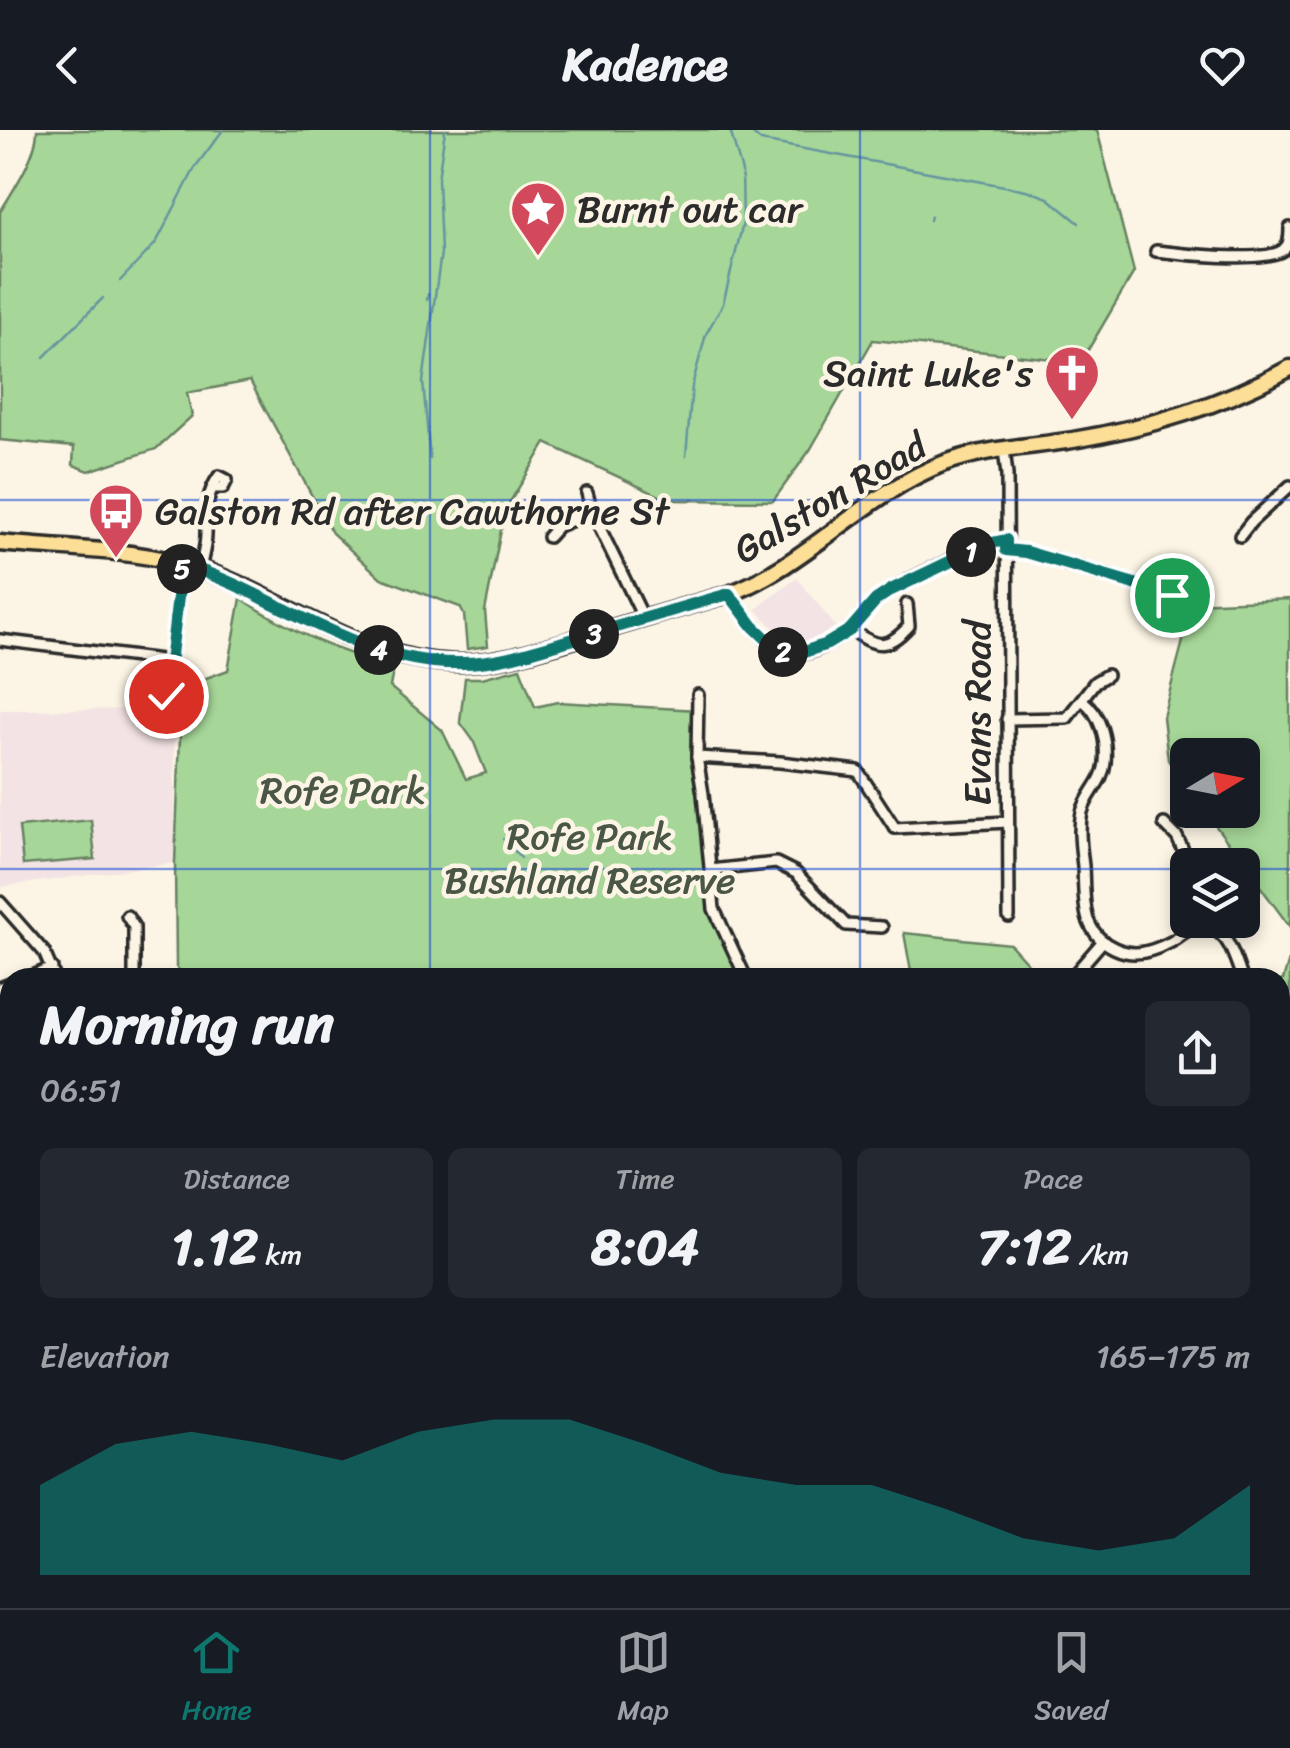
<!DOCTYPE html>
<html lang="en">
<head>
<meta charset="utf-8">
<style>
	:root { --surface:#171b24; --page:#242831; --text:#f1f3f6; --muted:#9ea1a6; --line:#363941; --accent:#0f766e }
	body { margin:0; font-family:Sriracha,sans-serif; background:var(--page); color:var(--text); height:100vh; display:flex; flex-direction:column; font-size:38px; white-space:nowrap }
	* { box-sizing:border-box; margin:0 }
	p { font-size:32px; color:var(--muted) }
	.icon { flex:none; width:55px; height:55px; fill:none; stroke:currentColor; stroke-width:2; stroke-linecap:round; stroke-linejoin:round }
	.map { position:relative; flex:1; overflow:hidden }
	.sheet { position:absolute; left:0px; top:838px; width:1290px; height:642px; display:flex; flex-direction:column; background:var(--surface); border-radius:30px 30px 0 0; box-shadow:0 5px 15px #0003 }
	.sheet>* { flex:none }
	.needle { width:65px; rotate:80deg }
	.fabs { position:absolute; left:1170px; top:608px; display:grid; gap:20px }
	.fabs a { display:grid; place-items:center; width:90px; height:90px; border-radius:15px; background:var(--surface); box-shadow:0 5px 15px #0003; font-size:50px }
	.pin { position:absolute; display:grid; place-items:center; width:85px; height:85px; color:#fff; margin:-42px; border:5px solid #fff; border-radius:50%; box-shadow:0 2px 10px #0007 }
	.km { position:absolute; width:50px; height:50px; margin:-25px; border-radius:50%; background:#222; color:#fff; font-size:28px; line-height:50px; text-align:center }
	.round { display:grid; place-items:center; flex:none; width:105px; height:105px; border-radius:15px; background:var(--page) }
	.summary { display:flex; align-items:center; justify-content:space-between; height:170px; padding:0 40px }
	h1 { font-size:55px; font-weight:700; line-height:75px }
	.stats { display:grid; grid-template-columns:repeat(3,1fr); gap:15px; height:170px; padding:10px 40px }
	.stats div { display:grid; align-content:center; border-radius:15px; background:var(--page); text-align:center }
	.stats b { font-size:50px; font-weight:700 }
	.stats small { font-size:28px; font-weight:400 }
	.stats p { font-size:28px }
	.chart { height:280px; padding:20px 40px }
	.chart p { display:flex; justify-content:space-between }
	.chart svg { width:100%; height:180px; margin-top:10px; fill:var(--accent); opacity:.7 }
	header { display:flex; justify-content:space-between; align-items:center; height:130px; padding:0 40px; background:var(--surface); font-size:45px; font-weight:700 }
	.tabs { display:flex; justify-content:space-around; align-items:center; height:140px; border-top:2px solid var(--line); background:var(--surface); font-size:28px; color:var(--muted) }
	.tabs a { display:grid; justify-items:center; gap:5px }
	.tabs .selected { color:var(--accent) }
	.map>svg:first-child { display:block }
	.built { fill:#f3e3e4 }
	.green { fill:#a6d798; stroke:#688162; stroke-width:2.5 }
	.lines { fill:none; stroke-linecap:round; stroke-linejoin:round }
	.stream { stroke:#66959f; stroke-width:2.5 }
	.street-casing { stroke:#2b2b2b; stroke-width:16 }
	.primary-casing { stroke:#2b2b2b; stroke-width:21 }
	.street { stroke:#fcf5e5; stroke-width:9 }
	.primary { stroke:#fcde96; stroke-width:14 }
	.route-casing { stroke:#fff; stroke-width:20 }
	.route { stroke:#0f766e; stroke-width:12 }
	.grid { fill:none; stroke:#1d4ed8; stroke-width:2.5; stroke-opacity:0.55 }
	.labels { text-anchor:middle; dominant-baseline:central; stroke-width:9; stroke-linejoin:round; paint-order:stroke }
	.poi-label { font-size:38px; fill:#2b2b2b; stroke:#fcf5e5; text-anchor:start }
	.street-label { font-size:38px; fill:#2b2b2b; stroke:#fcf5e5 }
	.park-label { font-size:38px; fill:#4a5646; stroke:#fcf5e5 }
</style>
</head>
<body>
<header><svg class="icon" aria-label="back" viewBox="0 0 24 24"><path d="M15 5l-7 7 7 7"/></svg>Kadence<svg class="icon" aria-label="heart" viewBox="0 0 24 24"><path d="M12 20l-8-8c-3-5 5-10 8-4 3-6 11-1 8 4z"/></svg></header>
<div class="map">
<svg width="1290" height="1478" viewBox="0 0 1290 1478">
	<rect width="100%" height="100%" fill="#fcf5e5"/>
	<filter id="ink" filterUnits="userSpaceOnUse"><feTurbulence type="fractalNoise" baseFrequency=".01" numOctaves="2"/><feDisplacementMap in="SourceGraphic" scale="20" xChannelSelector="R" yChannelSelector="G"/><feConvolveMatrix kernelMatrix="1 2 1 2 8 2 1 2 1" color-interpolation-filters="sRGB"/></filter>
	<g filter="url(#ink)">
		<g class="built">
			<path d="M797,448L836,497L811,512L788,513L756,479Z"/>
			<path d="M174,579L175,733L0,757V580Z"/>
		</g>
		<g class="green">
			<path d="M37,0H1097L1134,142L1081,232L873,210L810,320L773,371L668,370L546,313L505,380L485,481L488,516L467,519L464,485L460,477L381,448L332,403L250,251L187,263L192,286L156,319L89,341L73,335L74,317L0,310V82C13,61 37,25 37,0Z"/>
			<path d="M241,468C288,500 339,524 394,536L390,557L442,600L466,649L486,643L473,610L460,592L465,548H482L520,538L535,577L558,572L697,580L712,779L738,847L187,848L176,837L175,733L182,557L228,540Z"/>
			<path d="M1290,469V797L1204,680H1242V625H1188L1187,657L1168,630L1163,587L1193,473Z"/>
			<path d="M91,690L95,729L23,735L19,697Z"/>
			<path d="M904,803L1010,814L1040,847H912Z"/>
			<path d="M1290,826V1280L1280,1284V851L1283,850Z"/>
		</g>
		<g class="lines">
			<g class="stream">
				<path d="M748,0L761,11L1026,60L1048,68L1079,93"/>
				<path d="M930,90L931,86"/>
				<path d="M120,151L156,113L196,36L223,0"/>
				<path d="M427,170L428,164"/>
				<path d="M44,227L103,168"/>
				<path d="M686,326L692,256L706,204L723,174L743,93L742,42L730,0"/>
				<path d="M430,329L423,252L441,123L438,49L445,0"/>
				<path d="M503,709L521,728"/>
				<path d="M596,846L598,848"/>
				<path d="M1280,874L1290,868"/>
			</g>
			<g class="street-casing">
				<g id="street">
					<path d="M1156,121C1179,124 1266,133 1283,120C1290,115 1290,106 1290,98"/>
					<path d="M1004,319L1007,345L1009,787"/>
					<path d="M587,363L592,382"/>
					<path d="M1240,406L1251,392L1290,356"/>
					<path d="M548,407L558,396L592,382L644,489"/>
					<path d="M1006,420L1026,422L1172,465"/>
					<path d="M200,440C202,428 206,416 206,405C207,382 205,366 219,346L227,350L223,358H213"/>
					<path d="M729,464C743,482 767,520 789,524C809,528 839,510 852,497C861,488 868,476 879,468C898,453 983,412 1006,411"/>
					<path d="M850,499C876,517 886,521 909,496L907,474"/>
					<path d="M0,510L169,531"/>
					<path d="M698,565L697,627L703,664L714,779L746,848"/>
					<path d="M166,566L182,434"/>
					<path d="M1082,570C1101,584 1107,610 1105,633C1103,652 1087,664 1082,682C1078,700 1081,718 1083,736C1084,754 1083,774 1088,790C1098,816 1127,829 1152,820C1170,814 1185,806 1196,790"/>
					<path d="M1007,589L1067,588L1095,552L1107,545"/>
					<path d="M697,627L780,632L858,641L895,698L1008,692"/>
					<path d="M1164,694L1177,707L1190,735"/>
					<path d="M711,740L776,733L796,743L846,795L882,797"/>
					<path d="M0,772L44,822L55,848"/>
					<path d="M127,786L134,797V848"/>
					<path d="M1197,790C1229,803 1231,817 1242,848"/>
					<path d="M28,848L52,838"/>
					<path d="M1071,848L1103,811"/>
					<path d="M0,858L10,854"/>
					<path d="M0,1095L10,1096"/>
					<path d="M0,1212L10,1218"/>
					<path d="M1280,1330L1290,1333"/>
					<path d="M0,1413L10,1406"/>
					<path d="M729,1470V1478"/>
					<path d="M994,1470V1478"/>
					<path d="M1112,1470V1478"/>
					<path d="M295,1478L318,1474V1470"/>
					<path d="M566,1478V1470"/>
					<path d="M857,1478V1470"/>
				</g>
			</g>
			<g class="primary-casing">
				<path id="primary" d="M0,413C68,420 138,418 203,440C293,472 355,530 457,533C494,534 533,521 569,511C622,495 675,479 729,464C808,434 865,363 945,333C985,318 1030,317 1073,310C1150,297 1221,276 1290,238"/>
			</g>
			<use href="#street" class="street"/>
			<use href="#primary" class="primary"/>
		</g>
	</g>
	<g class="lines" filter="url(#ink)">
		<g class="route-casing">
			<path id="route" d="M166,566L182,434C246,454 301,492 364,515C394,526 430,534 462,533C497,533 533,521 567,511C621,496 675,479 729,464L753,496L778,520L790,525L798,524L827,514L850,500L876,470L891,460L987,414L1006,410V420L1026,422L1172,465"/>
		</g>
		<use href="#route" class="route"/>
	</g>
	<path class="grid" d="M430,0V848M860,0V848M0,370H1290M0,739H1188M1242,739H1290M0,1108H10M1280,1108H1290M430,1470V1478M860,1470V1478"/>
	<defs>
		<g id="sight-pin" transform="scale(2.875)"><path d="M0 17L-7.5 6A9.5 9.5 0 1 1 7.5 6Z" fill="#d1495b" stroke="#fcf5e5"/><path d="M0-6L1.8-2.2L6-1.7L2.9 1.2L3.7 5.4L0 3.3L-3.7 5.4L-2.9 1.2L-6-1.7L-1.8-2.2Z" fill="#fff"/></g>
		<g id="church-pin" transform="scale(2.875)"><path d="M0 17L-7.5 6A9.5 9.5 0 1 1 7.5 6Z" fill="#d1495b" stroke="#fcf5e5"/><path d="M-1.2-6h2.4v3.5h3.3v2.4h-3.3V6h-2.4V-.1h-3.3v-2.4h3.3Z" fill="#fff"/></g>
		<g id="bus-pin" transform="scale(2.875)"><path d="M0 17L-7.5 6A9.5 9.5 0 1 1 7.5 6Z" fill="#d1495b" stroke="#fcf5e5"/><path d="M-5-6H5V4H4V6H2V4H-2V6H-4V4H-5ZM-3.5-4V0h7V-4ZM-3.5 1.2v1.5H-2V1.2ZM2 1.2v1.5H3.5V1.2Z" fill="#fff"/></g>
	</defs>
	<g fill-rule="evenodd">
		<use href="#sight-pin" x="538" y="79"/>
		<use href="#church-pin" x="1072" y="243"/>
		<use href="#bus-pin" x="116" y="381"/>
	</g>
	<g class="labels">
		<g class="poi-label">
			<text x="577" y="79">Burnt out car</text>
			<text x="1033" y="243" text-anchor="end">Saint Luke's</text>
			<text x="155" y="381">Galston Rd after Cawthorne St</text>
		</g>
		<g class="street-label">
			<text transform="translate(830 368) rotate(-31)">Galston Road</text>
			<text transform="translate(977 583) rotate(-90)">Evans Road</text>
		</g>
		<g class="park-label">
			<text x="343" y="660">Rofe Park</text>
			<text x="590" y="706">Rofe Park<tspan x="590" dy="44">Bushland Reserve</tspan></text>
		</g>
	</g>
</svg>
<div class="fabs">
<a><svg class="needle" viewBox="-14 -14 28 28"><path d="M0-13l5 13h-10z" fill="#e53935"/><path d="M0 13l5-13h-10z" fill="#9ea1a6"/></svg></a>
<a><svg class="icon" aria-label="layers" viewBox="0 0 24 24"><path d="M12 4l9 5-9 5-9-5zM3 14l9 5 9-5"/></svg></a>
</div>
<div class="pin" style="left:1172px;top:465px;background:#1e9e55"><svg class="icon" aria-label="arrive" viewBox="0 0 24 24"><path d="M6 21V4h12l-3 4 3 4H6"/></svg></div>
<div class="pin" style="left:166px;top:566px;background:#d93025"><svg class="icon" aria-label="check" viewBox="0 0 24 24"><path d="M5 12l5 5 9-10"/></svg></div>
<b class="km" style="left:971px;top:422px">1</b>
<b class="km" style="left:783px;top:522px">2</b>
<b class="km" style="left:594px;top:504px">3</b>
<b class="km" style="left:379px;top:520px">4</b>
<b class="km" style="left:182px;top:439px">5</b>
<section class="sheet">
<div class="summary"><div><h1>Morning run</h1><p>06:51</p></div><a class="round"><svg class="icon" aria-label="share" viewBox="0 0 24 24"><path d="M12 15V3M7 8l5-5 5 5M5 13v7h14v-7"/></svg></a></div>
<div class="stats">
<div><p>Distance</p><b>1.12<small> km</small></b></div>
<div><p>Time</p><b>8:04</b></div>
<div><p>Pace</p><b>7:12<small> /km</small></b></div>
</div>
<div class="chart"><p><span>Elevation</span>165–175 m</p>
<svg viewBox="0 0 160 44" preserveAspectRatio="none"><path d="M0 44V22L10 12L20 9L30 12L40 16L50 9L60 6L70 6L80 12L90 19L100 22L110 22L120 28L130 35L140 38L150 35L160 22V44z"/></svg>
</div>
</section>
</div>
<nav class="tabs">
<a class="selected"><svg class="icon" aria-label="home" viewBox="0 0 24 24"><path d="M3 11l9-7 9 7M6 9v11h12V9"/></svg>Home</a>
<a><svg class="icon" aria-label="map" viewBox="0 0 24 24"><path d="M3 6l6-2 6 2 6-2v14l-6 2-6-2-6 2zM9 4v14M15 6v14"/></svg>Map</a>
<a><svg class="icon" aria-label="saved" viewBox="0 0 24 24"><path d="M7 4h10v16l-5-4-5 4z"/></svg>Saved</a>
</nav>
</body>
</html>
